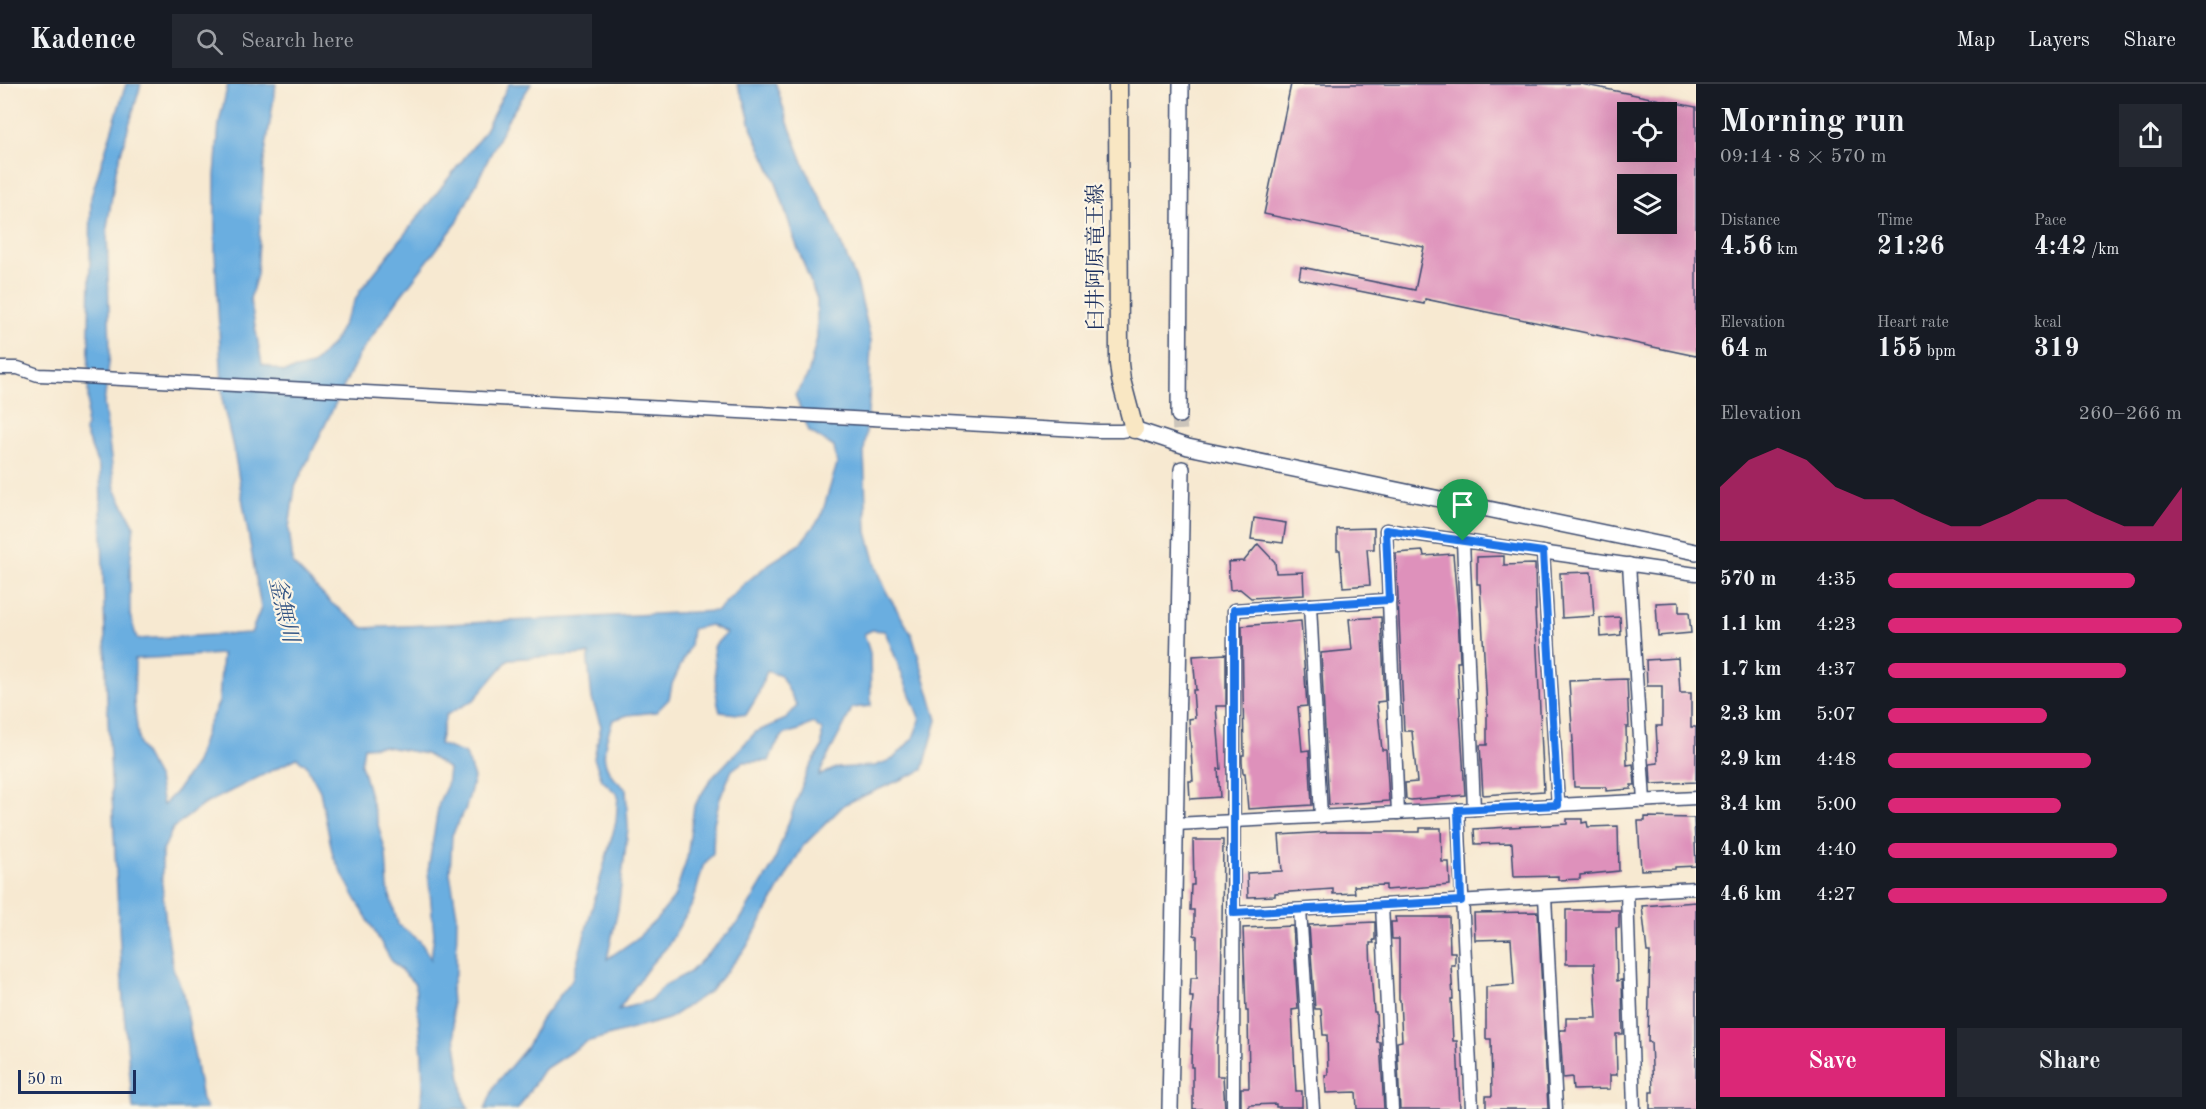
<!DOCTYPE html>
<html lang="en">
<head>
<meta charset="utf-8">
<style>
	:root { --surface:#171b24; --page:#242831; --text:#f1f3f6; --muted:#9ea1a6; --line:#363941; --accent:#db2777 }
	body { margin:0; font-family:"Old Standard TT","Noto Serif JP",serif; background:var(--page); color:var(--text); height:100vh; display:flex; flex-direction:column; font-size:22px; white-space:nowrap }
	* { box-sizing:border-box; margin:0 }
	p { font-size:20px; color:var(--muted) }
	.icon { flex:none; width:33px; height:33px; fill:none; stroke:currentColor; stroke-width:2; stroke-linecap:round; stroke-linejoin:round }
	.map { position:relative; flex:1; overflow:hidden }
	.side { display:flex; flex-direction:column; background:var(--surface); width:510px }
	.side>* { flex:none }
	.fabs { position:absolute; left:1617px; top:18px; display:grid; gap:12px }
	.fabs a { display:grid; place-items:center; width:60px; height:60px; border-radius:0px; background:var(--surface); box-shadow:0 6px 24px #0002; font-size:30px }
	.scale { position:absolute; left:18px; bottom:15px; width:118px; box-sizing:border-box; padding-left:6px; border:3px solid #1b2f5e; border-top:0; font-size:16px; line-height:21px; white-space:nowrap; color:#1b2f5e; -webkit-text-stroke:4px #fcf5e5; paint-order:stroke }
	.pin { position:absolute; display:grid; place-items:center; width:51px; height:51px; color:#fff; margin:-62px -26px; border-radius:50% 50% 50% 0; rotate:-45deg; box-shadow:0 0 6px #0007 }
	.pin .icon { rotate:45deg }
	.round { display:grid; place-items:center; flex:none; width:63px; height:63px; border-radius:0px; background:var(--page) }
	.headline { display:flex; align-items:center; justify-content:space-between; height:102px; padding:0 24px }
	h1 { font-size:33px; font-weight:700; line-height:45px }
	.stats { display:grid; grid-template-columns:repeat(3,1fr); gap:9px; height:102px; padding:6px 24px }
	.stats div { display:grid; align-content:center }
	.stats b { font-size:26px; font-weight:700 }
	.stats small { font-size:16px; font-weight:400 }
	.stats p { font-size:16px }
	.chart { height:168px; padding:12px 24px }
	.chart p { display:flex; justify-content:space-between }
	.chart svg { width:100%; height:108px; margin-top:6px; fill:var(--accent); opacity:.7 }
	.action { display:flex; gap:12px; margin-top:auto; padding:12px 24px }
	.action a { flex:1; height:69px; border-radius:0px; background:var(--accent); color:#fff; font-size:24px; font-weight:700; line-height:69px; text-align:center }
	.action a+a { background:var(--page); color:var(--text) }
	ul { padding:0 24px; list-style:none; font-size:20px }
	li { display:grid; grid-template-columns:96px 72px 1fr; align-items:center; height:45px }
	li i { height:15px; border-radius:8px; background:var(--accent) }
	header { display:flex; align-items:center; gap:36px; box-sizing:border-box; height:84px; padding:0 30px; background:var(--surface); border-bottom:2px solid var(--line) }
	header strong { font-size:28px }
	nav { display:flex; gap:33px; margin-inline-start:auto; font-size:21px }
	.search { width:420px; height:54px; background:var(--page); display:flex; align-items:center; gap:15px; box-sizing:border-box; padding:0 21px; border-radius:0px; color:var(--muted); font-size:22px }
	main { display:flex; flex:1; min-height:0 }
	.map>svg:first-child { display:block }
	.water { fill:#6baee0; stroke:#436e9f; stroke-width:1.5; fill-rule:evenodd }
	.building { fill:#de91bb; fill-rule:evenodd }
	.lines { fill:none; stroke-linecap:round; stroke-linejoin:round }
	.tertiary-tunnel { stroke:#cbc4ba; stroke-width:15; stroke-dasharray:15 8; stroke-linecap:butt }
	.minor-casing { stroke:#3c4b6f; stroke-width:15 }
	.tertiary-casing { stroke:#3c4b6f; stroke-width:18 }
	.secondary-casing { stroke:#3c4b6f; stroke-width:21 }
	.minor { stroke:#fff; stroke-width:12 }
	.tertiary { stroke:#fff; stroke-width:15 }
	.secondary { stroke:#f9e7c3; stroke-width:18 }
	.route-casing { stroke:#fff; stroke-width:12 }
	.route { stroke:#1a73e8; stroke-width:8 }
	.labels { text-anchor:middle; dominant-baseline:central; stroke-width:4.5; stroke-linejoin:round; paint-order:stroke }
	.street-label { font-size:21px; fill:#1b2f5e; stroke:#fcf5e5 }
	.water-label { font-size:22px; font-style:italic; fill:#335585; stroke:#fcf5e5 }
</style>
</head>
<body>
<header>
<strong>Kadence</strong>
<div class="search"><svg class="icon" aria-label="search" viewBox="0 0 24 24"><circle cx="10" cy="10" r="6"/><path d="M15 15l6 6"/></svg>Search here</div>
<nav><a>Map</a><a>Layers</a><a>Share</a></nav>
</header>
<main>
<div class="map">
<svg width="1696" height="1025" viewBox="0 0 1696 1025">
	<rect width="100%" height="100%" fill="#fcf5e5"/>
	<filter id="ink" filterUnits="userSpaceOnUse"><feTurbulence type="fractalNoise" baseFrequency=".0167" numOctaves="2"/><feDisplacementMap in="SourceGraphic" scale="12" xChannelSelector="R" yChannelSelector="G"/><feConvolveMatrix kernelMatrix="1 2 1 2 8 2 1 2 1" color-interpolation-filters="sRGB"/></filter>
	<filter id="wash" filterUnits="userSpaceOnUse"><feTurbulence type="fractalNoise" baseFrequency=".008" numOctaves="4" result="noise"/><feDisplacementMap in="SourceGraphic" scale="24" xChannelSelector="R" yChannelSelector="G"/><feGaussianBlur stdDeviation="1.35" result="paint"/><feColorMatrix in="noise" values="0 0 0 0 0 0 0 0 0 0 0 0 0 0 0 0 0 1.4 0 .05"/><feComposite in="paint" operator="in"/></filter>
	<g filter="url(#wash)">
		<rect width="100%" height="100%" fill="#f7e9d1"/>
		<path class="water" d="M126,0H141L116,86L107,144L110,271L104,320L115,405L134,441L130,481V531L137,555L251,549L261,524L235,372L223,320L215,168V92L219,39L228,0H276L264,76L257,190L250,215L262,280L284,288L312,281L333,259L360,207L483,50L509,0H531L508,35L456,140L399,214L359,271L295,403L289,444L293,480L330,518L364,544L717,527L744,500L770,479L799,461L821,433L837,380L834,363L809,347L795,311L808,291L817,254V215L795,157L776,98L752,46L745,18L737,0H776L787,36L804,81L830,133L857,198L871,256L869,318L864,368L867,448L877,484L887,509L912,551L937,636L923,686L845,720L803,762L746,864L710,907L668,935L586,958L543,986L518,1025H485L495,1001L526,964L540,937L572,896L616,738L618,711L602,696L594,674L601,642L592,615L588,577L589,570L509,575L474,616L446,631L439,660L466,670L474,694L466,724L452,751L450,789L457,831L456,887L451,905L453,938L464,1016L469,1025H420L423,1005L422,970L415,900L391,876L353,810L333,772L320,707L306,681L297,674L203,721L173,744L162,769V800L166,841L173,884L184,910L202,1016L207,1025H133L123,918L107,617L100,386L85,348L88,321L91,113ZM710,541L726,549L713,563C717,585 713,607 720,628L746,631L757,613L767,587L781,592L797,622L786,635L756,648L711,695L694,722L687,774L674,814L656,836L636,855L607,875L618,825L628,744L626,705C597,683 602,666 613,636L628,631L656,628L669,615L672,600L690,562L692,545ZM872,546L885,547L920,636L913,654L893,675L875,682L836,684L819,692C828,668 842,648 852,624L871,622L870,569L864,550ZM222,570L219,618L207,643L196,679L175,709L163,721L158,695L139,660L134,618L135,575ZM813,639L822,646V663L807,688L773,781L739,838L690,888L665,901L649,917L618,926L651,880L667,863L693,819L703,782L713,769L714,739L720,714L732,686L743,678L769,677L775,662L784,650L799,646ZM382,662L426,670L449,685L447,701L439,718L428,787L434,850L431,875L420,857L398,840L388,805L386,769L361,680L364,663Z"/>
		<g id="blocks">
			<g class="building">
				<path d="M1291,0H1581L1696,23V272L1425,215L1424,220L1299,195L1301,183L1415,206L1424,163L1264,130ZM1628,28H1666V68H1628ZM1628,100H1666V140H1628Z"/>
				<path d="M1254,434L1286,439L1283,459L1251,455Z"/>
				<path d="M1374,444V465H1367L1370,501L1343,503L1340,466H1337V445Z"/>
				<path d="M1258,460L1275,478L1276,489L1303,488L1304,511L1251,514L1240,505L1230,506L1228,478L1244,477Z"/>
				<path d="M1423,467L1424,472L1453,470L1458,528L1460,578H1457L1465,711L1411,716L1406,715L1405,699L1417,698L1412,647H1404L1396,469Z"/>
				<path d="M1504,472V481L1535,480L1536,526H1535L1544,707L1483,711L1480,661H1487V624L1480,500H1477V473Z"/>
				<path d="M1591,488L1594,532L1562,534L1560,489Z"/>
				<path d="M1679,518V528H1689L1691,549L1658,552L1656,519Z"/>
				<path d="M1381,533L1385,617L1377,618L1382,666H1386L1389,717L1329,721L1321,569L1352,566L1349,535Z"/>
				<path d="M1620,533L1621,551L1601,553L1600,534Z"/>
				<path d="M1301,537L1307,622L1298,623L1302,667L1309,666L1312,721L1248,725L1245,689H1243L1242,678V671H1244L1242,542Z"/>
				<path d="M1226,570V622H1216L1221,685H1218L1220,713L1190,715L1189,697H1193L1189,635L1195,634L1193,606H1196L1193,572Z"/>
				<path d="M1678,574L1680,609H1691V643H1696V698L1651,700L1650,680L1658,679L1656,642H1662V602H1647L1646,576Z"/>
				<path d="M1627,595L1629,643H1626L1627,681L1633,680L1635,701H1631V705L1606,707V703H1574L1572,658H1573L1569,597Z"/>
				<path d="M1645,733L1694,734L1696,782L1675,783V785L1641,786L1638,737H1645Z"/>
				<path d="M1567,735H1582V739L1587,738L1588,743L1618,742L1619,787L1580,791V795L1558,796V792L1514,793L1512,759L1475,760L1474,745L1567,740Z"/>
				<path d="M1420,744H1441L1442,778H1449L1450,801L1386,806V801L1354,802L1355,809L1333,810V805L1275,809V812L1248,813L1247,789L1282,787L1279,751L1328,748H1420Z"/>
				<path d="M1193,756H1223L1221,928L1217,960V992H1223L1225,1025H1193V983H1191L1192,946H1190L1193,913H1190L1191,894H1197V852L1194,851V826H1190L1191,801H1194Z"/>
				<path d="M1696,818V1025H1650V1008H1653L1651,958H1648L1650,868H1647L1642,822Z"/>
				<path d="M1566,826H1619V844H1616L1617,897L1622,896L1623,950H1616L1617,991H1610V1005L1573,1006L1572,993L1563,994L1560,946H1566V934H1597L1594,880H1566Z"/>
				<path d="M1538,828L1548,1025H1486V1012H1492L1491,955H1486V903L1514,901L1511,855L1475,856L1474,829Z"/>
				<path d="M1395,833H1449L1450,868H1455V881H1451L1453,915H1451L1453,957H1457L1460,1025H1400L1397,958L1402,957L1400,916H1399V855H1392L1391,838H1396Z"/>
				<path d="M1375,838V856H1373L1374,859H1370L1371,888L1374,928H1376L1377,958H1380L1384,1025H1357L1356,1008L1326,1009L1325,991H1328L1327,951H1323L1321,925H1315L1309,841Z"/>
				<path d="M1293,842L1298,925L1292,926L1294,969L1296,1007H1302V1023H1276V1020L1249,1021V1025H1241V1004H1249L1248,927H1246L1243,844Z"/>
			</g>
		</g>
	</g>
	<g filter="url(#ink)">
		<use href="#blocks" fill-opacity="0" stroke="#3c4b6f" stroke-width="1.5"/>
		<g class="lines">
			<path class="tertiary-tunnel" d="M1179,331L1182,385"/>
			<g class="minor-casing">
				<g id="minor">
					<path d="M0,284H18L38,291L65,292L1097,347H1121L1134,345"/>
					<path d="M1463,457L1474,725"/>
					<path d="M1543,468L1558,721"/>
					<path d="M1629,480L1644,717"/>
					<path d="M1310,521L1321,733"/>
					<path d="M1458,726L1472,1025"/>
					<path d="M1398,729L1386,446L1696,490"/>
					<path d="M1175,740L1696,714"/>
					<path d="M1627,808L1634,1025"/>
					<path d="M1545,813L1556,1025"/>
					<path d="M1382,821L1392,1025"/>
					<path d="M1300,826L1313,1025"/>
					<path d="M1234,829L1696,804"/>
					<path d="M1233,1025L1234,526L1389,516"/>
				</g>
			</g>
			<g class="tertiary-casing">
				<g id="tertiary">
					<path d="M1179,331L1181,0"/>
					<path d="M1134,345L1188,363L1696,468"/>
					<path d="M1170,1025L1182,385"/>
				</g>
			</g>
			<g class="secondary-casing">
				<path id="secondary" d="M1118,0L1119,280L1121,296L1134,345"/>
			</g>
			<use href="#minor" class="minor"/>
			<use href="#tertiary" class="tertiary"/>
			<use href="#secondary" class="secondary"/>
		</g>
	</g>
	<g class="lines" filter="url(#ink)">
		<g class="route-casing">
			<path id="route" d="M1386,446L1543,468L1558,721L1458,726L1461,817L1234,829V526L1389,516Z"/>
		</g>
		<use href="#route" class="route"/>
	</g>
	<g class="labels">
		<g class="street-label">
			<text transform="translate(1096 173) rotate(-90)">臼井阿原竜王線</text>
		</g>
		<g class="water-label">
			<text transform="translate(283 526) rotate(77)">釜無川</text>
		</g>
	</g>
</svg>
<div class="fabs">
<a><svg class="icon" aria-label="locate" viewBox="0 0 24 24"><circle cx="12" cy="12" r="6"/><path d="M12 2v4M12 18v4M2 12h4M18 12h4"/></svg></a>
<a><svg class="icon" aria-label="layers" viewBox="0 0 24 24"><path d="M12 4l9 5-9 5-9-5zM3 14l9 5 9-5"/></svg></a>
</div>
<div class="scale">50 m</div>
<div class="pin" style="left:1463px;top:457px;background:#1e9e55"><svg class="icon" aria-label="arrive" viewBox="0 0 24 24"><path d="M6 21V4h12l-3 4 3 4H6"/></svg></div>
</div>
<section class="side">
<div class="headline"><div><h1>Morning run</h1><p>09:14 · 8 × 570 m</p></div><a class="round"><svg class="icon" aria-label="share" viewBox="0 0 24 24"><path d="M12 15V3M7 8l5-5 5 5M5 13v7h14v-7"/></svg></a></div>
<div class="stats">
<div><p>Distance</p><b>4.56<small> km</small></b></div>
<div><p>Time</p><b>21:26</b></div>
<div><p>Pace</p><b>4:42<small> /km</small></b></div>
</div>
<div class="stats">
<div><p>Elevation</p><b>64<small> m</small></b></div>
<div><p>Heart rate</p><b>155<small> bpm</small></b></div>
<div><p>kcal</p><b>319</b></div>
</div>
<div class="chart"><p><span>Elevation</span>260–266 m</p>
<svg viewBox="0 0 160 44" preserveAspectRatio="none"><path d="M0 44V22L10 11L20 6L30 11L40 22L50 27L60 27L70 33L80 38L90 38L100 33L110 27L120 27L130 33L140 38L150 38L160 22V44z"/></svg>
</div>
<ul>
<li><b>570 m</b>4:35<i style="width:84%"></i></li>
<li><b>1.1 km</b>4:23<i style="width:100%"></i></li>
<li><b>1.7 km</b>4:37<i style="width:81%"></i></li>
<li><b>2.3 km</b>5:07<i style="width:54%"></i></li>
<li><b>2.9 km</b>4:48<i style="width:69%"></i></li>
<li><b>3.4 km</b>5:00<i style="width:59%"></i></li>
<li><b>4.0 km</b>4:40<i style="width:78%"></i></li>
<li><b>4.6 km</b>4:27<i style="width:95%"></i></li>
</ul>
<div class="action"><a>Save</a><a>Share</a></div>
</section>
</main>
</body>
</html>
